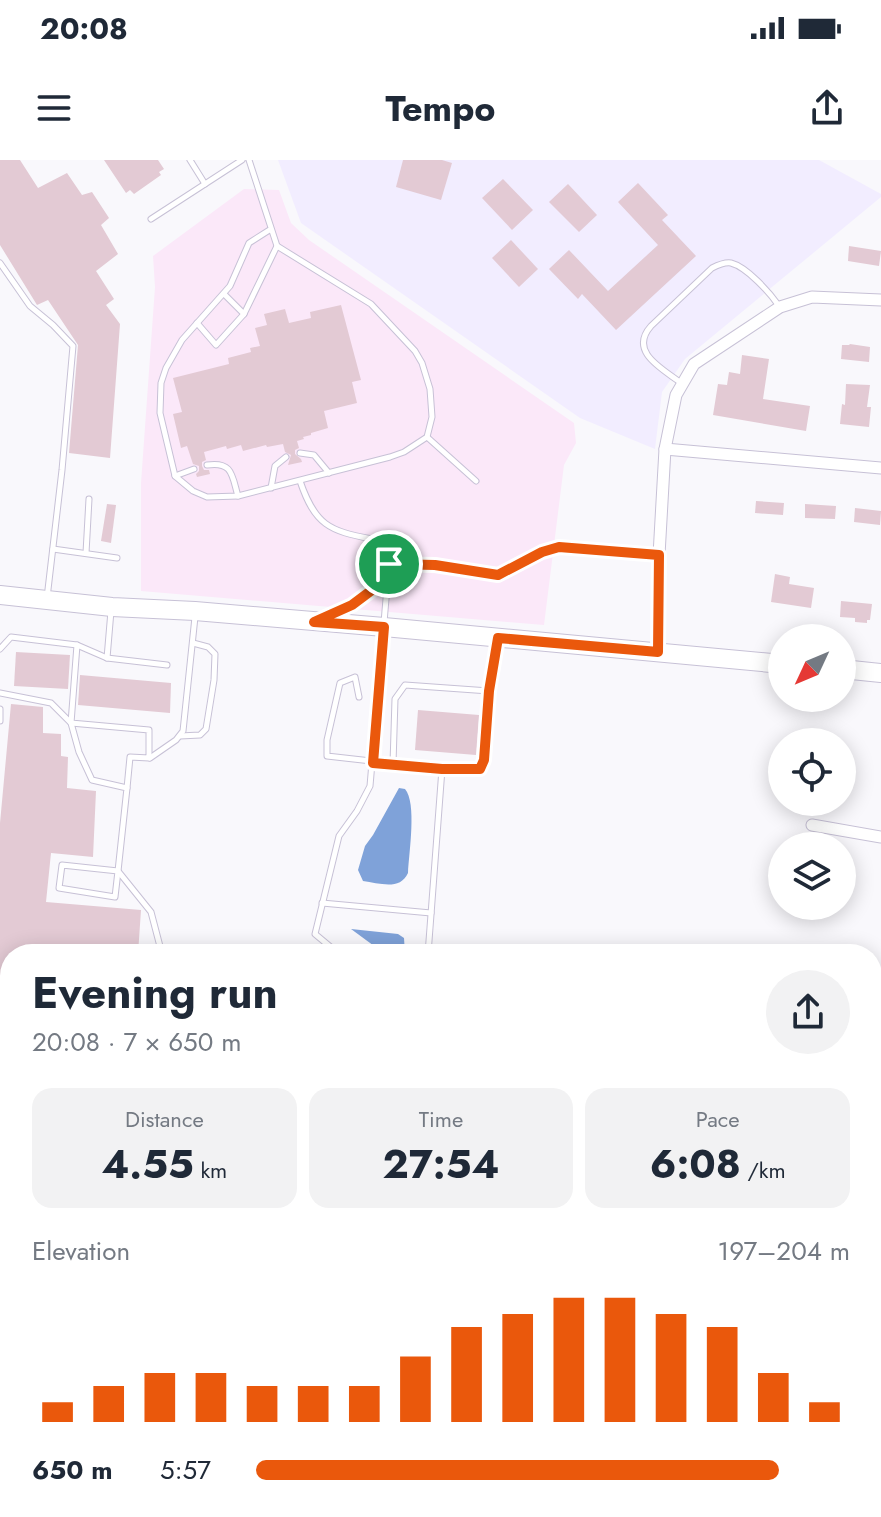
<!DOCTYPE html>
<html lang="en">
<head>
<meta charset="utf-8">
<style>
	:root { --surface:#fff; --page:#f2f2f3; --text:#1f2937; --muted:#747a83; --accent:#ea580c }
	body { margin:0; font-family:Jost,sans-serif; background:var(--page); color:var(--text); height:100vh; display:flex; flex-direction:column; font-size:30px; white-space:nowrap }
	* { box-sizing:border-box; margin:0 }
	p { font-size:26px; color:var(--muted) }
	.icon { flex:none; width:44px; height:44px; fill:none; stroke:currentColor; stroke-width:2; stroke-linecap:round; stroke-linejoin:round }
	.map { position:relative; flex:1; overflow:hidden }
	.drawer { position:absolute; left:0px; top:784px; width:882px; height:574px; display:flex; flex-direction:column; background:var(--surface); border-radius:32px 32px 0 0; box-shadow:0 4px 20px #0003 }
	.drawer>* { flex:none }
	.needle { width:52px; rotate:226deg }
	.buttons { position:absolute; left:768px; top:464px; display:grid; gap:16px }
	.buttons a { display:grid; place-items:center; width:88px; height:88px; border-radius:50%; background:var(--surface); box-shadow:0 4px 20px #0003; font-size:40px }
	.pin { position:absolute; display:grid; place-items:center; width:68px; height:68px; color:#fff; margin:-34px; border:4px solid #fff; border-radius:50%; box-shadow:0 2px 8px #0007 }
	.round { display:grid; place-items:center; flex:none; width:84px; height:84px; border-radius:42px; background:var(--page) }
	.overview { display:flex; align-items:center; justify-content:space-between; height:136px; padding:0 32px }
	h1 { font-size:44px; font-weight:700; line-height:60px }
	.figures { display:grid; grid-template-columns:repeat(3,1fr); gap:12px; height:136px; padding:8px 32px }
	.figures div { display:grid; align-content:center; border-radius:20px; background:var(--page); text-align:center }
	.figures b { font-size:40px; font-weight:700 }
	.figures small { font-size:22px; font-weight:400 }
	.figures p { font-size:22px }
	.chart { height:224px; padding:16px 32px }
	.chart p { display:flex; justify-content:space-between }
	.chart svg { width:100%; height:144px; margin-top:8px; stroke:var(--accent); stroke-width:6 }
	ul { padding:0 32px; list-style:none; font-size:26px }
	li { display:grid; grid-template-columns:128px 96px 1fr; align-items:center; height:60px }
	li i { height:20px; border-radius:10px; background:var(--accent) }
	.status { display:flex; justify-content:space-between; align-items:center; height:56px; padding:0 40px; background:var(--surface); direction:ltr }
	.status svg { height:22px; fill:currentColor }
	header { display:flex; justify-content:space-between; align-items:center; height:104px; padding:0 32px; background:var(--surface); font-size:36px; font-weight:700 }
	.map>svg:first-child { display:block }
	.built { fill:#f2edff }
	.industrial { fill:#fbe8f9 }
	.water { fill:#7fa2d9 }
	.building { fill:#e3cad4 }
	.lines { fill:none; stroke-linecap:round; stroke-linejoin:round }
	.service-casing { stroke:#c7c1d6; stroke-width:7 }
	.minor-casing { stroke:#c7c1d6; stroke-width:13 }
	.primary-casing { stroke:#c7c1d6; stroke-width:20 }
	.service { stroke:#fff; stroke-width:5 }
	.minor { stroke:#fff; stroke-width:11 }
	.primary { stroke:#fff; stroke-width:18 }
	.route-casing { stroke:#fff; stroke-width:16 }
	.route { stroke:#ea580c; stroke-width:10 }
</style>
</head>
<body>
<div class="status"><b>20:08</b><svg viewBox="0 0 49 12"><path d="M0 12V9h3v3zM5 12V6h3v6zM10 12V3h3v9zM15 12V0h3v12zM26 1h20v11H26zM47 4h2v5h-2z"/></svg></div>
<header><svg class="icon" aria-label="menu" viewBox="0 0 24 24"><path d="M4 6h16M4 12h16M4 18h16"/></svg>Tempo<svg class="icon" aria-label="share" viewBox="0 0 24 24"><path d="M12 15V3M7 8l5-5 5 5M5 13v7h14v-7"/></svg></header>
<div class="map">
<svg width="881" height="1357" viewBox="0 0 881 1357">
	<rect width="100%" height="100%" fill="#f9f8fc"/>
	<path class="built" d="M278,0H819L881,34V37L685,199L662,232L655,289L580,258L301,63Z"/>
	<path class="industrial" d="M244,29L279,30L291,63L309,80L574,263L576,283L564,305L544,465L141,431V323L155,127L153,96Z"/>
	<g class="water">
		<path d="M399,628L405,629C417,643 409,692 408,713C400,731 379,723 363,721L358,710L365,686L373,675Z"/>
		<path d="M351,769L398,774L404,778L405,794H385Z"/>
	</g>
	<g class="building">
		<path d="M0,0H20L38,28L67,13L82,35L92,32L109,58L101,65L118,94L96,111L114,139L106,145L120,164L110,298L69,293L78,185L48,140L37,145L0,85Z"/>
		<path d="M104,0H158L164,9L159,12L161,15L134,34L130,30L126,33Z"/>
		<path d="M403,0H442L452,3L441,40L396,27Z"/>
		<path d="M503,19L533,50L512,70L482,38Z"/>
		<path d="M638,23L668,55L662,60L696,96L616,170L582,134L578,139L549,109L569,90L608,131L658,85L618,42Z"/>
		<path d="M568,24L597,55L579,72L549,42Z"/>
		<path d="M511,80L538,109L519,127L492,98Z"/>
		<path d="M849,86L881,91L879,106L848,101Z"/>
		<path d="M341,145L361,220L352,222L357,243L324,251L328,268L311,273V275L303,277L304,279L297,281L299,288L295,290V294L301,299L302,302L288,305L291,295L285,292L283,284L267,287L266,285L243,291L241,285L227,289L226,286L204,292L206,300L202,302V306L204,310H209L210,314L197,317L196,314L199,311V306L193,304L187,286L181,288L173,254L182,252L173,218L229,204L228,198L251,192L250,188L260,186L255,168L267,165L264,154L285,149L289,163L311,158L310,152Z"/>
		<path d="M850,184L870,187L869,202L841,199L842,185H849Z"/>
		<path d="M742,195L769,199L763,239L810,246L806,271L713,255L718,224L727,225L729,212L740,214Z"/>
		<path d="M846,224L870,225L867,247H871L869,267L840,264L842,244L845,245Z"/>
		<path d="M756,341L784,343L783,355L755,353Z"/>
		<path d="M107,344L116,345L111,383L101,381Z"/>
		<path d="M805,344L836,346L835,359L805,358Z"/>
		<path d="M855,348L881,351L880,365L854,362Z"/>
		<path d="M775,414L790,417L789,424L814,428L811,448L771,442Z"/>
		<path d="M841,441L872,444L870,460H867V463L855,462V458L840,457Z"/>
		<path d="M16,492L70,495L68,529L14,526Z"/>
		<path d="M80,515L171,523L170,553L78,545Z"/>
		<path d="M11,544L43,547V573L61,574V596L68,597L67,628L96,631L93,697L51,693L46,742L141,750L138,794H10V929L0,928V663Z"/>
		<path d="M418,550L479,555L476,595L415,590Z"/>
		<path d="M880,979L881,980V1032L872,1029V1001Z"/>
	</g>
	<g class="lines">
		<g class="service-casing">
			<g id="service">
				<path d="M190,0L205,24"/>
				<path d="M249,0L277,86L371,144L415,191L422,203L430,229L432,257L427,277L404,292L390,297L238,336L207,337L193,331L175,316L160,253L161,223L166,208L182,180L230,126L249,83L271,69"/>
				<path d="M151,59L242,0"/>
				<path d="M0,103L30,146L53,165L73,186L62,310L47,438"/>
				<path d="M224,134L244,154"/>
				<path d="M197,163L216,185L244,154L277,86"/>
				<path d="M681,223C663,209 628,192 651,166L712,108C718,105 725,102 731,103C747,107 770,133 779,146"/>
				<path d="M427,277L476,321"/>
				<path d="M300,293L314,295L329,313"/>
				<path d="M207,305C233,301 232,316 238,336"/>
				<path d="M175,316L194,309"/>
				<path d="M300,321C315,365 329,371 372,379L389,404L370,626L357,651L339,676L315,774L339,794"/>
				<path d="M271,328L275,306L286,297"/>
				<path d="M53,389L117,398"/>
				<path d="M86,393L89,339"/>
				<path d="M389,404L435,405L498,415L542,392L559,387L658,395"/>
				<path d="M328,456L352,445L376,427L386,408"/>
				<path d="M77,485L71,563L149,570V598L130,597L127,628"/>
				<path d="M0,489L11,477L77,485L107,498L167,505"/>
				<path d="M107,498L111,451"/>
				<path d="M0,533L51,543L71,563L79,592L92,620L127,628L118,711L151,752L162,794"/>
				<path d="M359,537L355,517L340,523L327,580V596L442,609H480L484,600L489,531L497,481"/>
				<path d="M0,549V561"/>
				<path d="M180,576L200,575L206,569L214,520L215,494L208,487L193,483"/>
				<path d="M150,598L176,580L183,571L195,457"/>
				<path d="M393,604L395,539L405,525L489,531"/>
				<path d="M62,705L118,711L115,737L59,728Z"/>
				<path d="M322,743L431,753"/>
				<path d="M428,794L442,609"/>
				<path d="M0,958H10"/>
			</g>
		</g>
		<g class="minor-casing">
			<g id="minor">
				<path d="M665,289L881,308"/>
				<path d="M658,492L659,395L665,289L676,235L694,204L780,147L812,137L881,140"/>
				<path d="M812,665L881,677"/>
				<path d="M872,961L881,960"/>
				<path d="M0,1200L3,1188L10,1177"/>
				<path d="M0,1258L10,1264"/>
				<path d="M872,1320L881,1313"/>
				<path d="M137,1348L148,1357"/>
				<path d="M480,1348L487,1357"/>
				<path d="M555,1357L566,1348"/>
				<path d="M820,1357L833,1348"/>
			</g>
		</g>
		<g class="primary-casing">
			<g id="primary">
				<path d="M0,435L112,447L195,451L384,467L782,504"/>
				<path d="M842,509L881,513"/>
			</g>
		</g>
		<use href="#service" class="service"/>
		<use href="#minor" class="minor"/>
		<use href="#primary" class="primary"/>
	</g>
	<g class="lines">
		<g class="route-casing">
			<path id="route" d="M559,387L659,395L658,492L498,478L489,531L484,600L480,609H442L373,603L384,467L314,462L352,445L376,427L389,404L435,405L498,415L542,392Z"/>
		</g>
		<use href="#route" class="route"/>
	</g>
</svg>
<div class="buttons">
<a><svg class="needle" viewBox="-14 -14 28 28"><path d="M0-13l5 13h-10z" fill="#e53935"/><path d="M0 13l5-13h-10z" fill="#747a83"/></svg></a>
<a><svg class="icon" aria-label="locate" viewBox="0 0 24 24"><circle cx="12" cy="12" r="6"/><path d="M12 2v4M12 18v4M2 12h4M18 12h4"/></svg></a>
<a><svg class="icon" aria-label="layers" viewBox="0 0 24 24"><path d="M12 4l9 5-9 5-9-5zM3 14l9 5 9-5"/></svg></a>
</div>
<div class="pin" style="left:389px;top:404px;background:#1e9e55"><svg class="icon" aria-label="arrive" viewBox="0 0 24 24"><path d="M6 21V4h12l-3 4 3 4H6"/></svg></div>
<section class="drawer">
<div class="overview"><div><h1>Evening run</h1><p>20:08 · 7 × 650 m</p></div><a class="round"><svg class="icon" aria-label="share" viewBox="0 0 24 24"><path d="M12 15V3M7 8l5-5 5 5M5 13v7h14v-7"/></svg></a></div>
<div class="figures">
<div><p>Distance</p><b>4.55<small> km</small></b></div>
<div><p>Time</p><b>27:54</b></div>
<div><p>Pace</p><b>6:08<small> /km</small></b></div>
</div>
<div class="chart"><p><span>Elevation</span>197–204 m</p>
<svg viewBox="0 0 160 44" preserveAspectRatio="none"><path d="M5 44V38M15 44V33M25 44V29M35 44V29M45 44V33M55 44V33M65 44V33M75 44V24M85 44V15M95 44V11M105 44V6M115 44V6M125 44V11M135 44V15M145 44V29M155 44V38"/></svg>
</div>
<ul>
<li><b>650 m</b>5:57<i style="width:88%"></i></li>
</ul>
</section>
</div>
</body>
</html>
